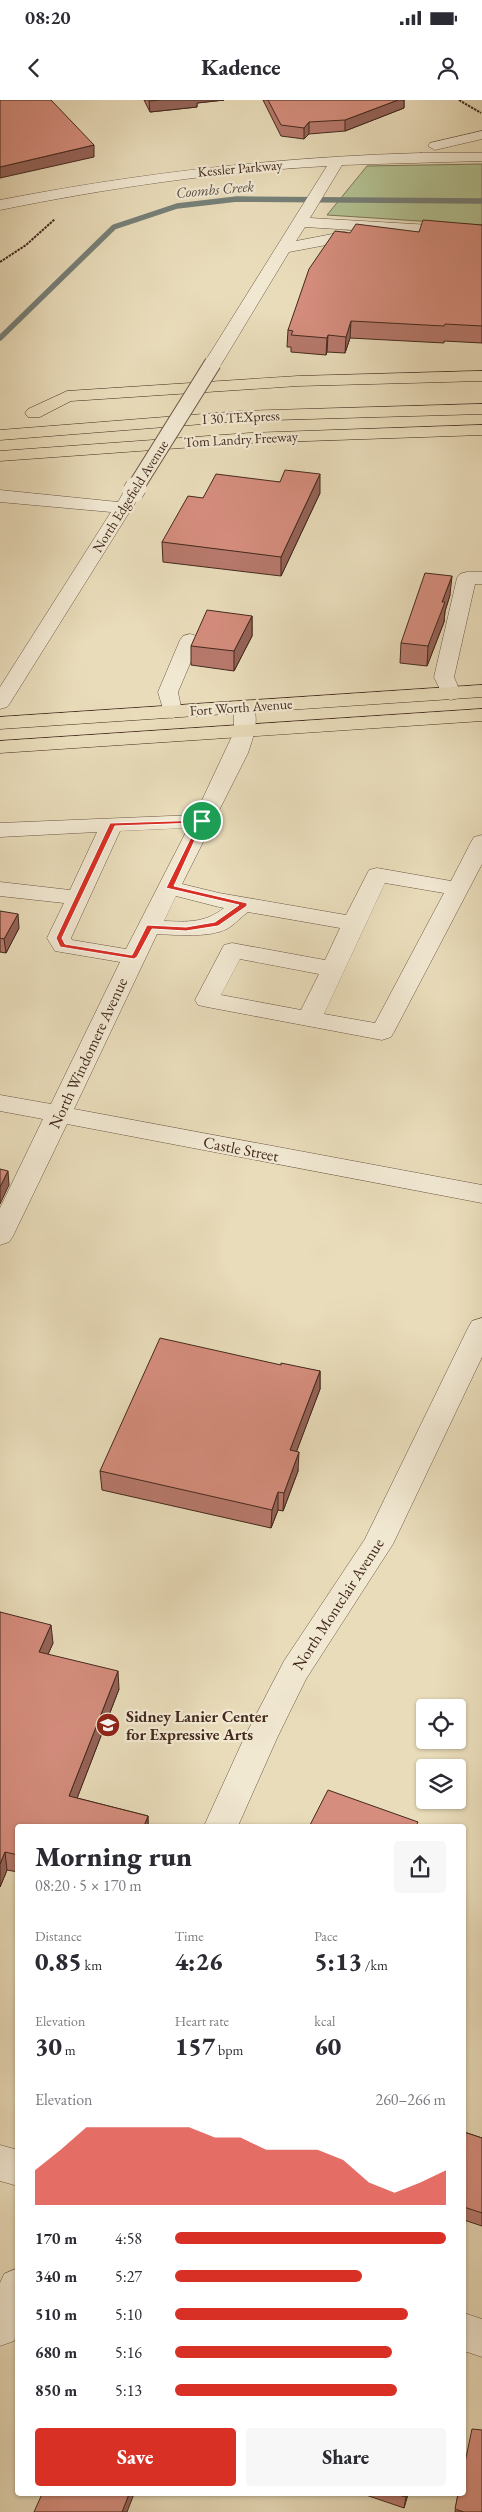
<!DOCTYPE html>
<html lang="en">
<head>
<meta charset="utf-8">
<style>
	:root { --surface:#fff; --page:#f7f7f7; --text:#2b2b33; --muted:#7c7c81; --accent:#d93025 }
	body { margin:0; font-family:"EB Garamond",serif; background:var(--page); color:var(--text); height:100vh; display:flex; flex-direction:column; font-size:19px; white-space:nowrap }
	* { box-sizing:border-box; margin:0 }
	p { font-size:16px; color:var(--muted) }
	.icon { flex:none; width:28px; height:28px; fill:none; stroke:currentColor; stroke-width:2; stroke-linecap:round; stroke-linejoin:round }
	.map { position:relative; flex:1; overflow:hidden }
	.panel { position:absolute; left:15px; top:1724px; width:451px; height:672px; display:flex; flex-direction:column; background:var(--surface); border-radius:5px; box-shadow:0 1px 4px #0004 }
	.panel>* { flex:none }
	.tools { position:absolute; left:416px; top:1599px; display:grid; gap:10px }
	.tools a { display:grid; place-items:center; width:50px; height:50px; border-radius:5px; background:var(--surface); box-shadow:0 1px 4px #0004; font-size:25px }
	.pin { position:absolute; display:grid; place-items:center; width:42px; height:42px; color:#fff; margin:-21px; border:2px solid #fff; border-radius:50%; box-shadow:0 1px 5px #0007 }
	.round { display:grid; place-items:center; flex:none; width:52px; height:52px; border-radius:5px; background:var(--page) }
	.head { display:flex; align-items:center; justify-content:space-between; height:85px; padding:0 20px }
	h1 { font-size:28px; font-weight:800; line-height:38px }
	.figures { display:grid; grid-template-columns:repeat(3,1fr); gap:8px; height:85px; padding:5px 20px }
	.figures div { display:grid; align-content:center }
	.figures b { font-size:25px; font-weight:800 }
	.figures small { font-size:14px; font-weight:400 }
	.figures p { font-size:14px }
	.chart { height:140px; padding:10px 20px }
	.chart p { display:flex; justify-content:space-between }
	.chart svg { width:100%; height:90px; margin-top:5px; fill:var(--accent); opacity:.7 }
	.action { display:flex; gap:10px; margin-top:auto; padding:10px 20px }
	.action a { flex:1; height:58px; border-radius:5px; background:var(--accent); color:#fff; font-size:20px; font-weight:800; line-height:58px; text-align:center }
	.action a+a { background:var(--page); color:var(--text) }
	ul { padding:0 20px; list-style:none; font-size:16px }
	li { display:grid; grid-template-columns:80px 60px 1fr; align-items:center; height:38px }
	li i { height:12px; border-radius:6px; background:var(--accent) }
	.status { display:flex; justify-content:space-between; align-items:center; height:35px; padding:0 25px; background:var(--surface); direction:ltr }
	.status svg { height:14px; fill:currentColor }
	header { display:flex; justify-content:space-between; align-items:center; height:65px; padding:0 20px; background:var(--surface); font-size:22px; font-weight:800 }
	.map>svg:first-child { display:block }
	.green { fill:#b3c192; stroke:#7b7558 }
	.lines { fill:none; stroke-linecap:round; stroke-linejoin:round }
	.stream { stroke:#768078; stroke-width:5.5 }
	.minor-casing { stroke:#6c5644; stroke-width:1 }
	.major-casing { stroke:#43291d; stroke-width:1 }
	.highway-casing { stroke:#43291d; stroke-width:1 }
	.path { stroke:#43291d; stroke-width:2; stroke-dasharray:2.5 1; stroke-linecap:butt }
	.minor { fill:#f1e8d2; fill-rule:evenodd }
	.major { fill:#e9dcba; fill-rule:evenodd }
	.highway { fill:#e9dcba; fill-rule:evenodd }
	.minor-bridge-far1-casing { stroke:#6c5644; stroke-width:18; stroke-linecap:butt }
	.minor-bridge-casing { stroke:#6c5644; stroke-width:22; stroke-linecap:butt }
	.minor-bridge-far1 { stroke:#f1e8d2; stroke-width:16 }
	.minor-bridge { stroke:#f1e8d2; stroke-width:21 }
	.wall { fill:#b7796c; stroke:#43291d }
	.shaded-wall { fill:#956358; stroke:#43291d }
	.building { fill:#d58d7d; stroke:#43291d }
	.route { fill:#d93025; stroke:#fff; fill-rule:evenodd }
	.labels { text-anchor:middle; dominant-baseline:central; stroke-width:4.5; stroke-linejoin:round; paint-order:stroke }
	.far-street-label { font-size:14px; fill:#43291d; stroke:#f1e8d2 }
	.far-water-label { font-size:15px; font-style:italic; fill:#584d43; stroke:#f1e8d2 }
	.street-label { font-size:16px; fill:#43291d; stroke:#f1e8d2 }
	.poi-label { font-size:16px; font-weight:bold; fill:#43291d; stroke:#f1e8d2; text-anchor:start }
</style>
</head>
<body>
<div class="status"><b>08:20</b><svg viewBox="0 0 49 12"><path d="M0 12V9h3v3zM5 12V6h3v6zM10 12V3h3v9zM15 12V0h3v12zM26 1h20v11H26zM47 4h2v5h-2z"/></svg></div>
<header><svg class="icon" aria-label="back" viewBox="0 0 24 24"><path d="M15 5l-7 7 7 7"/></svg>Kadence<svg class="icon" aria-label="person" viewBox="0 0 24 24"><circle cx="12" cy="8" r="4"/><path d="M4 21q1-7 8-7t8 7"/></svg></header>
<div class="map">
<svg width="482" height="2412" viewBox="0 0 482 2412">
	<rect width="100%" height="100%" fill="#e9dcba"/>
	<filter id="stains"><feTurbulence type="fractalNoise" baseFrequency=".004" numOctaves="4"/><feColorMatrix values="0 0 0 0 .2 0 0 0 0 .09 0 0 0 0 .02 0 0 0 .5 -.17"/></filter>
	<radialGradient id="worn" r=".72"><stop offset=".6" stop-color="#630" stop-opacity="0"/><stop offset="1" stop-color="#630" stop-opacity=".3"/></radialGradient>
	<path class="green" d="M482,64V125L327,115L367,66Z"/>
	<g class="lines">
		<path class="stream" d="M0,238L114,127L177,106L237,99L482,101"/>
		<g class="minor-casing">
			<g id="minor">
				<path d="M482,31V39L435,50L428,46L430,43Z"/>
				<path d="M421,53H482V61L342,65L310,118L482,128V138L305,127L296,141L353,130L361,135L353,140L289,152L222,263L219,267H207L204,263L327,66C217,72 108,88 0,110V100C140,73 279,57 421,53Z"/>
				<path d="M133,386L140,388L142,392L10,603L7,607L0,609V587L111,412L0,402V390L118,402L126,388Z"/>
				<path d="M467,472H482V484H475L454,577L461,594L458,598L451,600L444,598L434,577L457,478L460,474Z"/>
				<path d="M190,534L197,536L200,540L178,592L182,612L179,616L172,618L165,616L158,592L180,540L183,536Z"/>
				<path d="M244,601L251,603C261,617 253,638 248,653L182,784L219,793L346,815L369,770L377,768L451,781L471,742L474,737L482,735V764L394,932L391,937L382,940L207,907L198,905L195,900L224,845L232,843L325,860L340,828L248,812C241,817 234,825 227,829C209,838 177,835 157,834L74,1009L482,1085V1103L67,1024L13,1136L9,1142L0,1145V1108L43,1019L0,1011V995L51,1004L120,862L55,851L47,838L64,803L0,796V782L70,790L97,732L0,737V723L195,715L234,632V607L237,603ZM188,728L126,849L72,840L71,838L120,731ZM385,783L444,793L375,923L324,914ZM176,796L219,807L224,808C205,823 188,822 164,821ZM240,859L319,874L301,910L221,895Z"/>
				<path d="M482,1218V1257L393,1444L306,1579L278,1636L238,1726H204L245,1636L284,1561L365,1439L468,1228L472,1221Z"/>
				<path d="M0,2045L18,2050V2086L0,2081Z"/>
				<path d="M18,2168V2232L14,2241L0,2246V2183L4,2174Z"/>
				<path d="M464,2213L482,2219V2257L464,2251Z"/>
			</g>
		</g>
		<g class="major-casing">
			<g id="major">
				<path d="M482,585V597L0,629V617Z"/>
				<path d="M482,609V621L0,653V641Z"/>
			</g>
		</g>
		<g class="highway-casing">
			<g id="highway">
				<path d="M482,271V281L298,286L71,301L40,317H28L25,313L28,309L67,291L298,276Z"/>
				<path d="M482,304V314L241,321L0,340V330L241,311Z"/>
				<path d="M482,325V335L250,343L0,361V351L250,333Z"/>
			</g>
		</g>
		<g class="path">
			<path d="M459,0L481,13"/>
			<path d="M0,162L26,145L55,119"/>
		</g>
		<use href="#minor" class="minor"/>
		<use href="#major" class="major"/>
		<use href="#highway" class="highway"/>
		<g class="minor-bridge-far1-casing">
			<path id="minor-bridge-far1" d="M135,388L213,263"/>
		</g>
		<g class="minor-bridge-casing">
			<path id="minor-bridge" d="M133,392L136,387"/>
		</g>
		<use href="#minor-bridge-far1" class="minor-bridge-far1"/>
		<use href="#minor-bridge" class="minor-bridge"/>
	</g>
	<g class="wall">
		<path d="M144,0H224L197,3V7L150,12Z"/>
		<path d="M263,0H404V8L345,31L309,34L304,39L281,36Z"/>
		<path d="M482,125V243L444,241V243L350,238L345,253L327,252L326,255L291,252V247H287L288,230L350,133L419,132Z"/>
		<path d="M280,382L320,393L281,476L163,462L162,442L203,398Z"/>
		<path d="M450,495L445,511L444,522L427,566L400,563L401,543Z"/>
		<path d="M252,516V536L234,571L191,565V546Z"/>
		<path d="M0,811L19,828L6,853L0,852Z"/>
		<path d="M281,1265L320,1271V1289L296,1352L298,1371L283,1411L278,1410L271,1428L102,1390L100,1371Z"/>
		<path d="M0,1512L53,1543L48,1554L119,1589L77,1698L148,1716V1726H18V1772L7,1770L0,1787Z"/>
		<path d="M464,2032L482,2038V2126L464,2120Z"/>
		<path d="M363,2394H408L404,2408Z"/>
		<path d="M458,2394L482,2412H455Z"/>
	</g>
	<g class="shaded-wall">
		<path d="M160,0H224L197,3V7L150,12L149,1Z"/>
		<path d="M398,0H404V8L345,31V20Z"/>
		<path d="M309,22V34L304,39V28Z"/>
		<path d="M94,45V57L0,78V67Z"/>
		<path d="M351,221L350,238L345,253L346,237Z"/>
		<path d="M328,235L327,252L326,255L327,238Z"/>
		<path d="M320,374V393L281,476V457Z"/>
		<path d="M452,476L450,495L445,511L444,522L427,566L428,546L442,502Z"/>
		<path d="M252,516V536L234,571V551Z"/>
		<path d="M18,814L19,828L6,853L4,839Z"/>
		<path d="M8,1071L9,1085L0,1104V1087Z"/>
		<path d="M320,1271V1289L290,1369V1350Z"/>
		<path d="M299,1352L298,1371L283,1411L284,1393Z"/>
		<path d="M278,1392V1410L271,1428L272,1410Z"/>
		<path d="M51,1525L53,1543L41,1570L39,1552Z"/>
		<path d="M118,1571L119,1589L71,1714L69,1696Z"/>
		<path d="M148,1716V1726H144Z"/>
		<path d="M5,1752L7,1770L0,1787V1764Z"/>
		<path d="M129,2394H134L127,2412H122Z"/>
		<path d="M407,2394H408L404,2408L406,2397Z"/>
	</g>
	<g class="building">
		<path d="M0,0H51L94,45L0,67Z"/>
		<path d="M268,0H398L345,20L309,22L304,28L281,25Z"/>
		<path d="M423,120L482,125V226L445,224L444,226L351,221L346,237L328,235L327,238L291,235L293,231L288,230L309,169L335,131L350,133L356,124L419,132Z"/>
		<path d="M285,370L320,374L281,457L162,442L188,396L203,398L216,374L280,382Z"/>
		<path d="M425,473L452,476L442,502H445L428,546L401,543Z"/>
		<path d="M207,510L252,516L234,551L191,546Z"/>
		<path d="M0,811L18,814L4,839L0,838Z"/>
		<path d="M0,1069L8,1071L0,1087Z"/>
		<path d="M160,1238L281,1265V1263L320,1271L290,1350L299,1352L284,1393L278,1392L272,1410L100,1371Z"/>
		<path d="M0,1512L51,1525L39,1552L118,1571L69,1696L148,1716L144,1726H18V1755L5,1752L0,1764Z"/>
		<path d="M328,1690L418,1722L416,1726H314L310,1725Z"/>
		<path d="M464,2032L482,2038V2113L464,2107Z"/>
		<path d="M472,2329L482,2330V2412H464L455,2409L458,2394H464V2367Z"/>
		<path d="M42,2394H129L122,2412H34Z"/>
		<path d="M395,2394H407L406,2397Z"/>
	</g>
	<path class="route" d="M204,720L174,786L247,803V806L218,826L186,831L152,829L137,857L134,859L60,847L56,838L110,723ZM198,723L166,788L239,805L215,822L186,827L147,825L132,855L65,844L62,838L115,726Z"/>
	<defs>
		<g id="school-disc" transform="scale(1.25)"><circle r="9.5" fill="#8f2418" stroke="#f1e8d2"/><path d="M0-5L7-2L0 1L-7-2ZM-4 1L0 2.5L4 1V4Q0 6-4 4Z" fill="#fff"/></g>
	</defs>
	<g fill-rule="evenodd">
		<use href="#school-disc" x="108" y="1625"/>
	</g>
	<g class="labels">
		<g class="far-street-label">
			<text transform="translate(240 68) rotate(-5)">Kessler Parkway</text>
			<text transform="translate(241 317) rotate(-3)">I 30 TEXpress</text>
			<text transform="translate(241 339) rotate(-3)">Tom Landry Freeway</text>
			<text transform="translate(130 396) rotate(-58)">North Edgefield Avenue</text>
			<text transform="translate(241 607) rotate(-4)">Fort Worth Avenue</text>
		</g>
		<g class="far-water-label">
			<text transform="translate(215 89) rotate(-5)">Coombs Creek</text>
		</g>
		<g class="street-label">
			<text transform="translate(88 953) rotate(-65)">North Windomere Avenue</text>
			<text transform="translate(241 1049) rotate(11)">Castle Street</text>
			<text transform="translate(338 1504) rotate(-57)">North Montclair Avenue</text>
		</g>
		<g class="poi-label">
			<text x="126" y="1616">Sidney Lanier Center<tspan x="126" dy="18">for Expressive Arts</tspan></text>
		</g>
	</g>
	<rect width="100%" height="100%" filter="url(#stains)"/>
	<rect width="100%" height="100%" fill="url(#worn)"/>
</svg>
<div class="tools">
<a><svg class="icon" aria-label="locate" viewBox="0 0 24 24"><circle cx="12" cy="12" r="6"/><path d="M12 2v4M12 18v4M2 12h4M18 12h4"/></svg></a>
<a><svg class="icon" aria-label="layers" viewBox="0 0 24 24"><path d="M12 4l9 5-9 5-9-5zM3 14l9 5 9-5"/></svg></a>
</div>
<div class="pin" style="left:202px;top:721px;background:#1e9e55"><svg class="icon" aria-label="arrive" viewBox="0 0 24 24"><path d="M6 21V4h12l-3 4 3 4H6"/></svg></div>
<section class="panel">
<div class="head"><div><h1>Morning run</h1><p>08:20 · 5 × 170 m</p></div><a class="round"><svg class="icon" aria-label="share" viewBox="0 0 24 24"><path d="M12 15V3M7 8l5-5 5 5M5 13v7h14v-7"/></svg></a></div>
<div class="figures">
<div><p>Distance</p><b>0.85<small> km</small></b></div>
<div><p>Time</p><b>4:26</b></div>
<div><p>Pace</p><b>5:13<small> /km</small></b></div>
</div>
<div class="figures">
<div><p>Elevation</p><b>30<small> m</small></b></div>
<div><p>Heart rate</p><b>157<small> bpm</small></b></div>
<div><p>kcal</p><b>60</b></div>
</div>
<div class="chart"><p><span>Elevation</span>260–266 m</p>
<svg viewBox="0 0 160 44" preserveAspectRatio="none"><path d="M0 44V27L10 17L20 6L30 6L40 6L50 6L60 6L70 11L80 11L90 17L100 17L110 17L120 22L130 33L140 38L150 33L160 27V44z"/></svg>
</div>
<ul>
<li><b>170 m</b>4:58<i style="width:100%"></i></li>
<li><b>340 m</b>5:27<i style="width:69%"></i></li>
<li><b>510 m</b>5:10<i style="width:86%"></i></li>
<li><b>680 m</b>5:16<i style="width:80%"></i></li>
<li><b>850 m</b>5:13<i style="width:82%"></i></li>
</ul>
<div class="action"><a>Save</a><a>Share</a></div>
</section>
</div>
</body>
</html>
